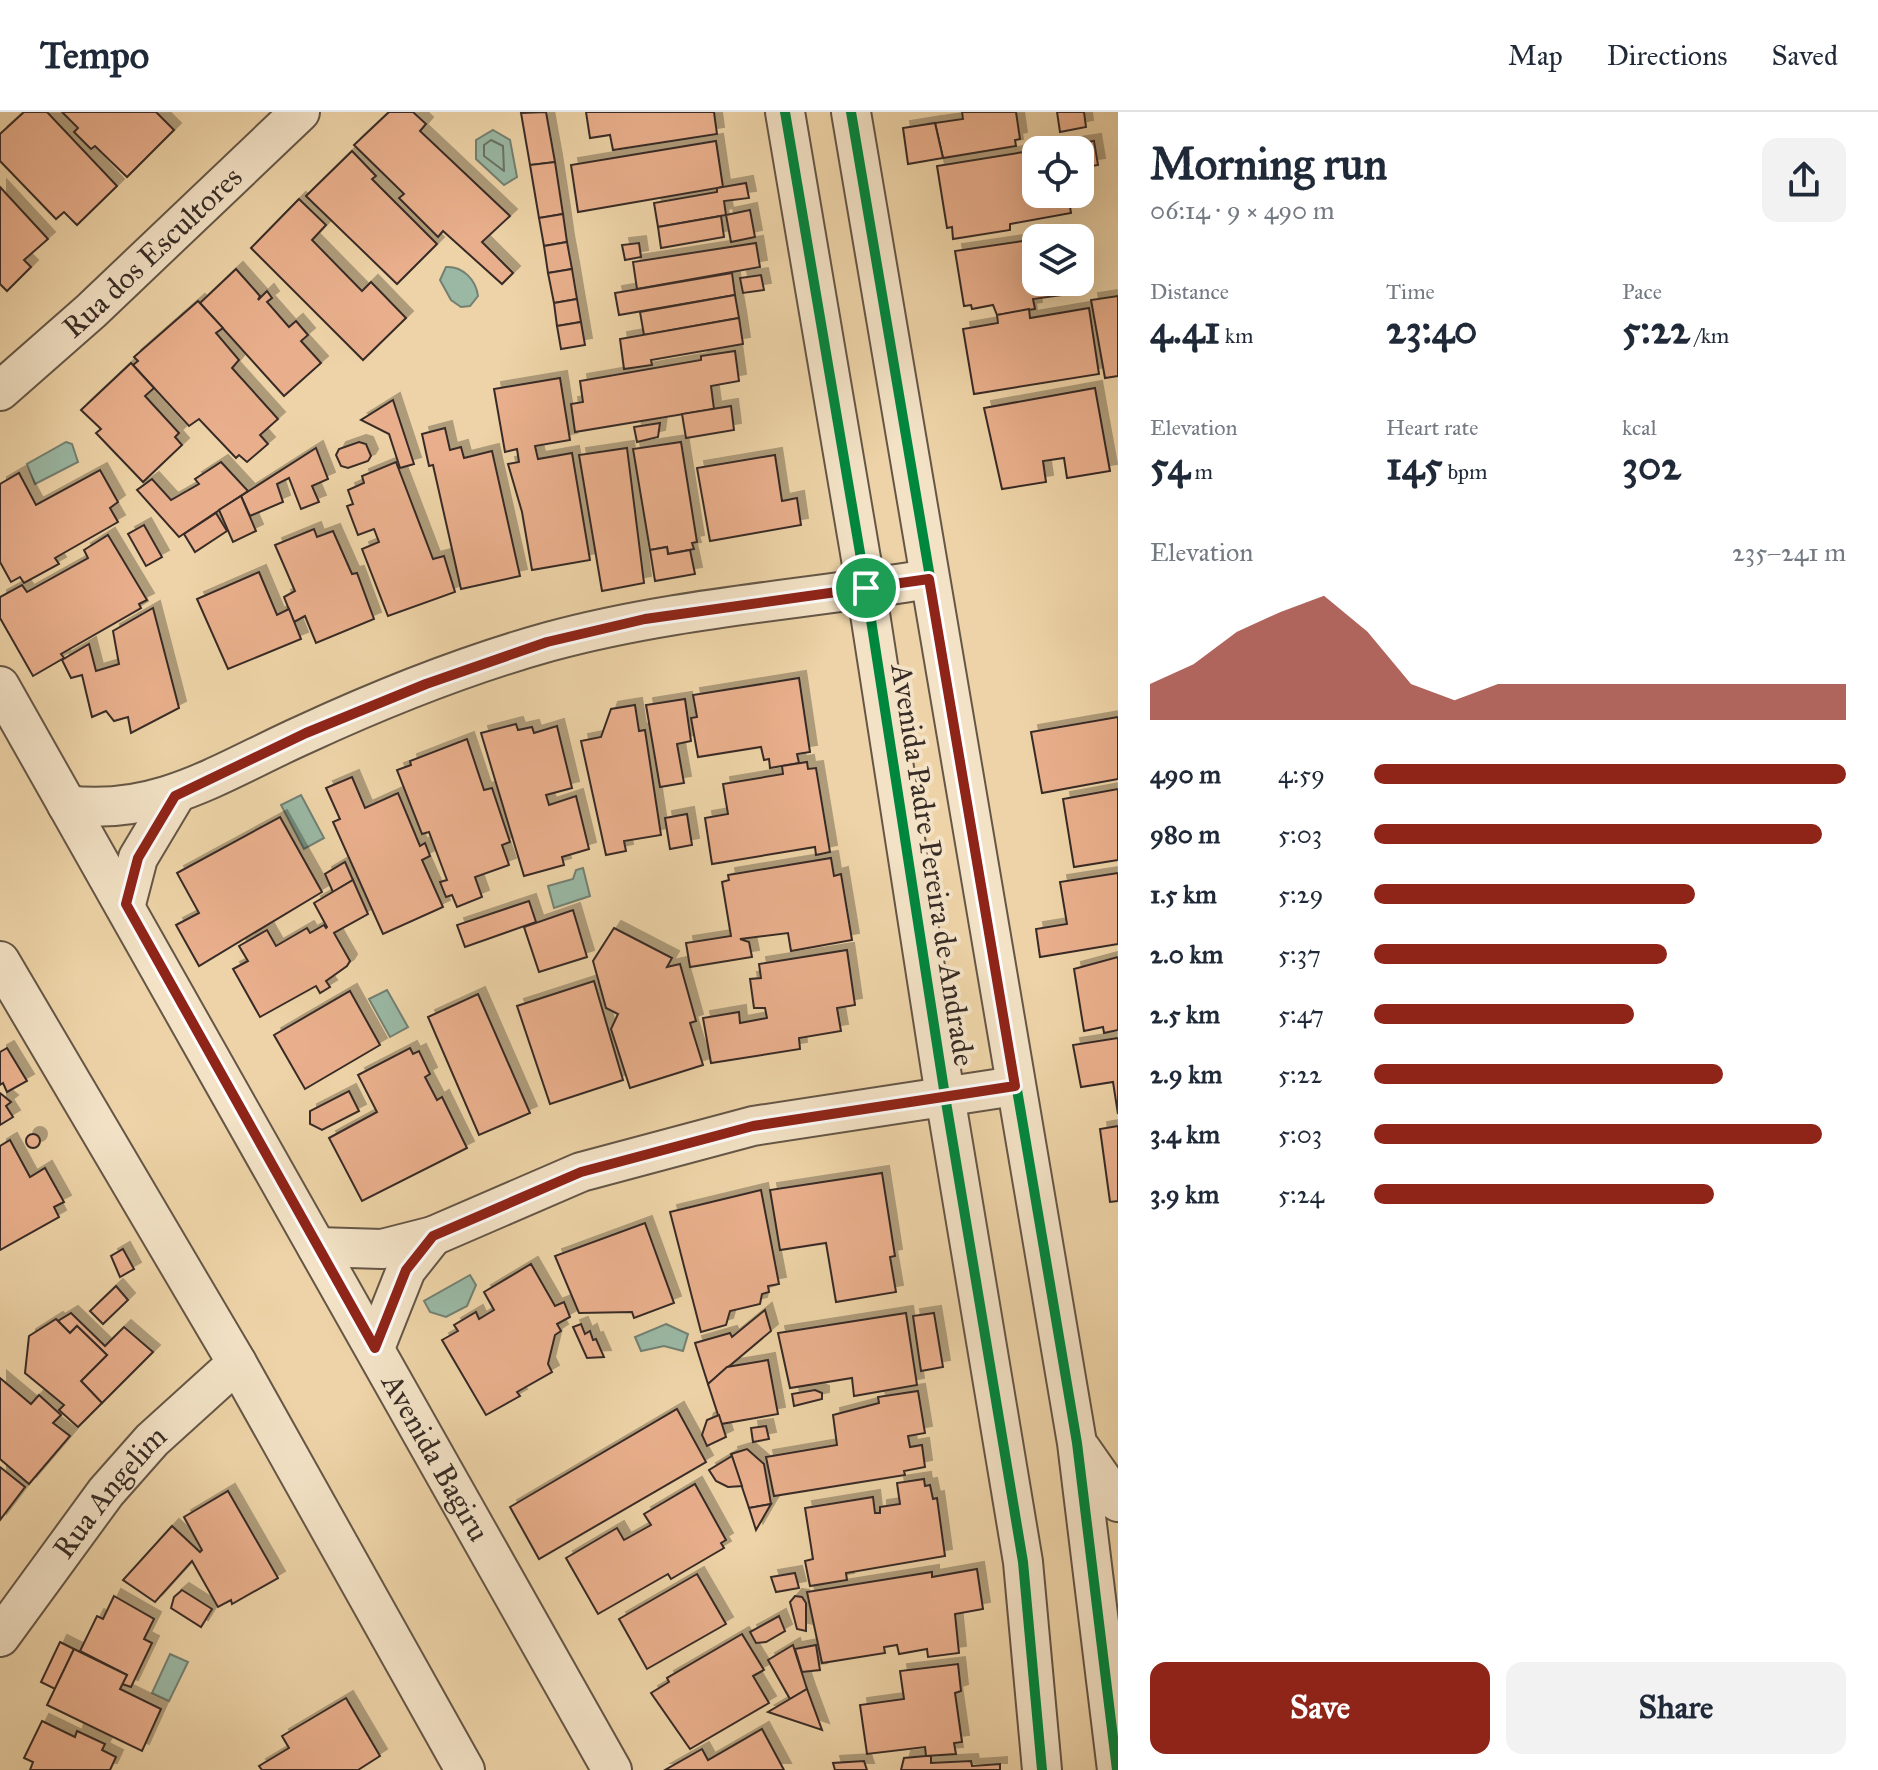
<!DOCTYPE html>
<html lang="en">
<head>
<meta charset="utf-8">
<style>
	:root { --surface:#fff; --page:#f2f2f3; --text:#1f2937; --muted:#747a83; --line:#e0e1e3; --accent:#8f2418 }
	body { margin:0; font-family:"IM FELL Great Primer",serif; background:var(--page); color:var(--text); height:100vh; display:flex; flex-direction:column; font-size:30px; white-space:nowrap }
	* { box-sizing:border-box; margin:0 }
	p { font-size:26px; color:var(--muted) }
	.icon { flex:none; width:44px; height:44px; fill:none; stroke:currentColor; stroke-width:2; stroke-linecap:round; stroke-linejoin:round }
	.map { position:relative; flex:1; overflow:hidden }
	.sheet { display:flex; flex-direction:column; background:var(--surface); width:760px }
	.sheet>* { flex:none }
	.tools { position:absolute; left:1022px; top:24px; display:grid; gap:16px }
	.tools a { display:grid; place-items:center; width:72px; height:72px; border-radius:16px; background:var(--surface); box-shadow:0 8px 32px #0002; font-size:40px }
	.pin { position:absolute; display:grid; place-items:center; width:68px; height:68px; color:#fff; margin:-34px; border:4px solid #fff; border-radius:50%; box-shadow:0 2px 8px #0007 }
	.round { display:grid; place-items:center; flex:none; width:84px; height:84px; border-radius:16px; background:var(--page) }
	.headline { display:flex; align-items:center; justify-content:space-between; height:136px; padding:0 32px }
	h1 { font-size:44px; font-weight:800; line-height:60px }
	.metrics { display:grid; grid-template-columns:repeat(3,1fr); gap:12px; height:136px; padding:8px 32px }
	.metrics div { display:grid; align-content:center }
	.metrics b { font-size:40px; font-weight:800 }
	.metrics small { font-size:22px; font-weight:400 }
	.metrics p { font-size:22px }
	.chart { height:224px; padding:16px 32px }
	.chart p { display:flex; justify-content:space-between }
	.chart svg { width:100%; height:144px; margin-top:8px; fill:var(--accent); opacity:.7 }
	.cta { display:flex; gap:16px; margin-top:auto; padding:16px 32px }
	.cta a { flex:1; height:92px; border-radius:16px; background:var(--accent); color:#fff; font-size:32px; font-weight:800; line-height:92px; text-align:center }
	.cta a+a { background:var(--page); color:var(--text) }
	ul { padding:0 32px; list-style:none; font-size:26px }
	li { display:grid; grid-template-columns:128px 96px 1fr; align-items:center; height:60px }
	li i { height:20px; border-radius:10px; background:var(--accent) }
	header { display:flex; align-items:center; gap:48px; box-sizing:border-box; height:112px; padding:0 40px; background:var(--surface); border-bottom:2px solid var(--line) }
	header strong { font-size:38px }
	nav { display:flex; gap:44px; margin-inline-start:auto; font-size:28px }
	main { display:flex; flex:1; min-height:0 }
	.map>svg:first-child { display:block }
	.water { fill:#9ab8a4; stroke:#738072; stroke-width:2 }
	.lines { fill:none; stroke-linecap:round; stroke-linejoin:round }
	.shore { stroke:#697265; stroke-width:2 }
	.building { fill:#e9af8c; stroke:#382c26; stroke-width:2; filter:url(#shadow) }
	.minor-casing { stroke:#655646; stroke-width:42 }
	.minor { stroke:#f3e2c6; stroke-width:38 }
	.cycleway-casing { stroke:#f3e2c6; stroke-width:15 }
	.cycleway { stroke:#00873e; stroke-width:10 }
	.route-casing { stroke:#fff; stroke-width:16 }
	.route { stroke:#8f2418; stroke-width:10 }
	.labels { text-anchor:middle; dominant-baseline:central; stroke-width:8; stroke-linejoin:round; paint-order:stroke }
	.street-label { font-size:30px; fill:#382c26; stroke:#f3e2c6 }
</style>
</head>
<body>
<header>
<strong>Tempo</strong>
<nav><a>Map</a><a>Directions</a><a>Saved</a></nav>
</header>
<main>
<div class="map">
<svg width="1118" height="1658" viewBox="0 0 1118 1658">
	<defs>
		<filter id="shadow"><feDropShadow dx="7" dy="-7" stdDeviation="0" flood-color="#0004"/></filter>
	</defs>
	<rect width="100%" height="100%" fill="#edd3a7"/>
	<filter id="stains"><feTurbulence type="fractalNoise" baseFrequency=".0025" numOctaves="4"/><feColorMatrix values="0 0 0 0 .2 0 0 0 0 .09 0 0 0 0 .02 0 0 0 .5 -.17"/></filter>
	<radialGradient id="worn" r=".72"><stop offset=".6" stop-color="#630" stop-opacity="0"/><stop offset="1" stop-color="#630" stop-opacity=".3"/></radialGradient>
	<g class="water">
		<path d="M493,18L510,28L517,65L504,73L476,47V28Z"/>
		<path d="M446,155C463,154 476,168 478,184L470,194L461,195L451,188L440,168Z"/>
		<path d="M66,330L72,332L78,350L35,372L27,352Z"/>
		<path d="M301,683L324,726L304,737L281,693Z"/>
		<path d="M583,756L590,784L554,796L548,774L573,767L576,758Z"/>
		<path d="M387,878L408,915L390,925L369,887Z"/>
		<path d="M470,1163L476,1173L467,1194L446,1205L430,1200L424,1189Z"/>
		<path d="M666,1212L688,1222L683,1239L664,1234L641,1239L635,1225Z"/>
		<path d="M170,1542L188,1550L169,1589L152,1581Z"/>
	</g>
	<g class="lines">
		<path class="shore" d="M491,28L503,34L504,59L484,44V33Z"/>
	</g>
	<g class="building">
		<path d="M24,0H47L117,74L77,113L64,100L56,107L0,49V22Z"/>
		<path d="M62,0H156L174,18L127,65L95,34L91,37L74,20L78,16Z"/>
		<path d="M389,0H413L426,12L420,19L510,104L482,130L513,161L502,172L443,119L438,125L399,86L404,82L354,33Z"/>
		<path d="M546,0L555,50L530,53L521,1Z"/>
		<path d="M586,0H714L717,22L613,38L610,23L590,26Z"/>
		<path d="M962,0H1016L1020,27L1015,28L1016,34L943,46L935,11L963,7Z"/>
		<path d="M1057,0H1084L1086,15L1060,20Z"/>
		<path d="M935,11L943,46L908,52L903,16Z"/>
		<path d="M716,29L723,75L578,100L571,53Z"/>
		<path d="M1094,29L1098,53L1080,56V38H1068L1067,33Z"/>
		<path d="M1036,38V82H1068L1071,101L1010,112V118L953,127L952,115L947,116L937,54Z"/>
		<path d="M352,39L376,64L372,67L437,132L397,172L306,84Z"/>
		<path d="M555,50L563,102L539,106L530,53Z"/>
		<path d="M746,71L749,86L724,89L726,103L658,115L654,91L717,80V76Z"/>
		<path d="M0,75L48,127L24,148L31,155L7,179L0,172Z"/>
		<path d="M299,87L326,113L312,128L362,179L371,170L406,206L363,248L251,136Z"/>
		<path d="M750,98L755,125L731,130L726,103Z"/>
		<path d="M563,102L567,130L544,134L539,106Z"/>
		<path d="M721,104L724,125L661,136L658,115Z"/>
		<path d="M1036,127V170H1076L1077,181L1033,187L1035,197L997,203L993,193L972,197L971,193L964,194L955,139Z"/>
		<path d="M567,130L572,157L548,161L544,134Z"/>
		<path d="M639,131L641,145L625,148L622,133Z"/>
		<path d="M756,131L760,155L637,177L633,150Z"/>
		<path d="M236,157L260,184L258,188L267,179L272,186L267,190L289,215L296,209L308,223L301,229L321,251L284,284L200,191Z"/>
		<path d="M572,157L577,187L554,191L548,161Z"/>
		<path d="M732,161L735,183L619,203L615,181Z"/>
		<path d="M761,163L764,178L743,181L740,166Z"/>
		<path d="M735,183L739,206L644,223L640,200Z"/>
		<path d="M1118,184V264L1105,266L1091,188Z"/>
		<path d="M577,187L581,210L557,214L554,191Z"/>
		<path d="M198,189L223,216L216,221L239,248L232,256L278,307L260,323L268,332L247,350L239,343L236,346L199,307L189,314L133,253L138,249L134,245Z"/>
		<path d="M1089,196L1099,262L974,282L963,217L998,211L997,203L1029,197L1030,206Z"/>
		<path d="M739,206L743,232L651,248L652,253L624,257L620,227Z"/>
		<path d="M581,210L585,233L561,237L557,214Z"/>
		<path d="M735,239L739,269L711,274L714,297L575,320L571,292L583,290L580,269L701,248V244Z"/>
		<path d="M131,251L154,276L145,284L179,321L175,325L182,333L143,370L96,321L101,317L81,298Z"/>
		<path d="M560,266L570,328L535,334L538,347L572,341L590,448L532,458L522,400L508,352L519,350L517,337L505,340L494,277Z"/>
		<path d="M1095,276L1110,359L1067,366L1064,346L1043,349L1046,370L1002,377L984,296Z"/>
		<path d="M393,288L414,352L400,356L389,322L361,308Z"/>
		<path d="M731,294L734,318L686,326L682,302Z"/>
		<path d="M660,311L658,325L637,330L634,315Z"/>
		<path d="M445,316L450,338L461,335L464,346L492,339L520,464L461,477L433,353L429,354L422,322Z"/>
		<path d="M359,330L366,332L371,344L368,349L348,356L341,354L336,343L339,337Z"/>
		<path d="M681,330L697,430L692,431L694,437L668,442L667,435L650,438L633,337Z"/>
		<path d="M316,336L328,367L312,374L319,390L301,397L289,366L277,372L283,390L250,404L241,384Z"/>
		<path d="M627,336L644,471L602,479L579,343Z"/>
		<path d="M775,343L782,389L797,386L801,413L710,429L697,356Z"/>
		<path d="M221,350L248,379L179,425L137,378L152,367L171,388L199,372L195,367Z"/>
		<path d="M396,350L433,447L444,444L455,480L388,504L362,437L379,430L374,417L358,423L347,394L353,392L348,378L364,371L362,364Z"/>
		<path d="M100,358L118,390L110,396L118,410L55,446L59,452L24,471L20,465L11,470L0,450V372L19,361L36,393Z"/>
		<path d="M241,384L256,419L233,430L219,398Z"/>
		<path d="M216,401L227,419L195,440L184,422Z"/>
		<path d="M144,413L162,445L146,454L128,422Z"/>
		<path d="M314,417L317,425L333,419L352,462L357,461L374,507L316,531L305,504L294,510L284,485L295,479L275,433Z"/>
		<path d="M108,423L147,488L139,492L141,496L61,542L64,546L33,564L0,506V485L22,473L27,480L88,446L84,438Z"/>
		<path d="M667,435L668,442L690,438L695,462L655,469L650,438Z"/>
		<path d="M259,460L277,503L289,497L301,527L228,557L197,487Z"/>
		<path d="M153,496L179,596L131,621L128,605L114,609L106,599L92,605L82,563L71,566L62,548L89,532L96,559L119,552L113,519Z"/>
		<path d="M799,566L810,640L797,642L799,651L770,656L769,647L764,648L761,635L698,645L691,606L697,605L693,583Z"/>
		<path d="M685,587L691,629L677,632L684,671L660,675L646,593Z"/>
		<path d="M635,593L639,619L645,618L661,723L624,729L626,739L606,743L581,629L601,625L611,597Z"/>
		<path d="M1118,605V667L1042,681L1031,620Z"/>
		<path d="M516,612L518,618L532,615L534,621L557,614L572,676L546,683L549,693L576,684L589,737L562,745L564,753L524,764L481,621Z"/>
		<path d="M467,627L484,678L492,676L510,730L502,733L509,753L475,765L482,785L457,795L452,783L446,785L440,770L447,768L429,720L422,722L397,658L411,653L410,649Z"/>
		<path d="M807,650L808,657L816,656L830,740L816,743L815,735L712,752L705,706L728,702L723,672L783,662L782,654Z"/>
		<path d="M352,665L365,696L398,681L420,734L425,731L430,744L422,748L443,795L383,822L333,710L340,707L326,676Z"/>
		<path d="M1118,677V748L1074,755L1063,687Z"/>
		<path d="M687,702L692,733L670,737L665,706Z"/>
		<path d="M280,705L322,780L199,854L176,813L199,801L177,761Z"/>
		<path d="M831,746L834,764L841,762L852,828L791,839L788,821L740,827L749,830L752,845L690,855L686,831L731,824L722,770L729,768L728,763Z"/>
		<path d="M345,750L353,768L333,780L325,762Z"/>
		<path d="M1118,761V832L1040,845L1036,817L1067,812L1060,770Z"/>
		<path d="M353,768L368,802L334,821L350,849L347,854L326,869L330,875L320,881L316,874L260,905L233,857L248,849L239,834L267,818L276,834L307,816L310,821L324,813L326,816L327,815L314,791Z"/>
		<path d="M529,789L536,810L465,835L457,813Z"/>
		<path d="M573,798L587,845L539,860L524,815Z"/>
		<path d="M614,816L672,846L667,855L680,852L696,909L690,911L703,953L630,976L611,917L618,902L606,896L593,849Z"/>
		<path d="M847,838L855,893L837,896L841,919L799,926L800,937L711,951L703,906L739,900L740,911L767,906L765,896H754L750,867L761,866L759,852Z"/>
		<path d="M1118,845V918L1104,921L1103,915L1084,919L1074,857Z"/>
		<path d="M594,869L623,968L550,992L517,894Z"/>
		<path d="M350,879L380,933L305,977L274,923Z"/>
		<path d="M478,882L530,1001L479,1023L428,905Z"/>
		<path d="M1118,926V1002L1113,970L1081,975L1073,933Z"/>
		<path d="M7,936L27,969L7,980L3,971L0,973V940Z"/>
		<path d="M410,936L413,942L419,939L430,962L425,965L437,988L442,985L467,1036L362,1089L329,1026L377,1000L358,963Z"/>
		<path d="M349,979L359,999L322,1018L310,1012V999Z"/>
		<path d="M0,981L11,990L6,994L13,1005L0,1013Z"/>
		<path d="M1118,1014V1089L1110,1090L1100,1017Z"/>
		<circle cx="33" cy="1029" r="7"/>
		<path d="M10,1028L30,1065L45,1056L64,1090L54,1095L59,1105L0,1138V1034Z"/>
		<path d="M882,1061L895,1144L890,1145L896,1180L836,1190L826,1131L780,1138L770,1078Z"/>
		<path d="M761,1078L779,1172L768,1174L769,1180L762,1182L760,1192L730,1199L726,1213L701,1220L670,1100Z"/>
		<path d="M645,1111L674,1191L634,1206L632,1200L579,1201L555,1144Z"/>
		<path d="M123,1137L134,1157L120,1165L111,1144Z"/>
		<path d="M531,1152L555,1194L564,1190L570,1205L557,1212L561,1219L555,1223L548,1252L552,1260L517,1280L520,1284L486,1303L442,1228L458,1219L454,1213L476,1200L479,1207L494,1198L484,1180Z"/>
		<path d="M116,1174L128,1188L103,1212L90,1199Z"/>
		<path d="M765,1198L771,1219L708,1272L695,1231L730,1221L732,1225Z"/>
		<path d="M71,1201L105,1234L124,1215L153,1240L102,1291L81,1269L107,1243L77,1214L70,1221L58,1209Z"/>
		<path d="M906,1201L917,1273L854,1284L852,1266L790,1276L778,1221Z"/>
		<path d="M934,1201L943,1255L921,1259L913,1204Z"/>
		<path d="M56,1207L70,1221L77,1214L107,1243L81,1269L102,1291L78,1315L59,1298L64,1293L25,1261L29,1224Z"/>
		<path d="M581,1212L585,1222L590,1219L593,1228L596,1227L604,1245L587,1246L573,1215Z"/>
		<path d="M768,1248L778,1302L721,1312L708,1272L727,1255Z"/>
		<path d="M0,1266L31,1292L39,1283L61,1303L53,1311L70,1324L29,1372L0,1347Z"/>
		<path d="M815,1278L822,1281V1287L794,1294L792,1282Z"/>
		<path d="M918,1279L925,1321L908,1324L910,1335L922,1333L925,1355L904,1359L905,1363L774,1384L766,1345L837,1333L833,1303L879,1291L878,1285Z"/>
		<path d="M677,1297L706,1350L539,1447L510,1395Z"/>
		<path d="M719,1303L726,1325L707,1334L702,1323L707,1308Z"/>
		<path d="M766,1314L769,1327L753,1330L751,1316Z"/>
		<path d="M747,1337L764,1352L771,1392L749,1396L731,1342Z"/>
		<path d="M732,1344L742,1374L728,1375L716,1369L709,1358Z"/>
		<path d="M0,1355L25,1375L0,1408Z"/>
		<path d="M924,1367L925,1374L930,1373L933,1387L937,1386L945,1444L846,1461L847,1468L810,1474L805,1449L813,1447L805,1396L873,1385L875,1401H880V1395L900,1392L897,1371Z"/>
		<path d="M695,1372L726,1428L721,1431L724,1436L671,1467L668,1462L598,1502L566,1446L617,1416L624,1428L651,1413L644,1402Z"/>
		<path d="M228,1379L278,1466L232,1492L231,1488L218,1495L192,1449L155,1490L123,1468L172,1414L200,1440L202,1438L184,1405Z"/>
		<path d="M771,1392L756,1418L749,1396Z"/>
		<path d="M977,1457L983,1497L955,1502L959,1541L928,1545L927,1537L899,1542L897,1533L884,1535L885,1541L822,1551L807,1480L932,1460V1465Z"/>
		<path d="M795,1461L799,1476L776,1480L771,1465Z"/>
		<path d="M697,1462L726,1512L647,1557L619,1507Z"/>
		<path d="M182,1478L212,1497L201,1515L171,1496L174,1485Z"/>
		<path d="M114,1484L154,1507L144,1527L152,1531L131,1575L122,1572L127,1563L80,1539L97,1504L103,1507Z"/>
		<path d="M795,1484L802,1485L806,1491V1519L797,1517L790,1490Z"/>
		<path d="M779,1504L785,1519L766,1530L756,1531L750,1520Z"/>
		<path d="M742,1522L764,1558L753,1564L769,1591L690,1637L651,1581L669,1570L667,1566Z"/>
		<path d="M60,1530L74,1537L55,1577L41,1570Z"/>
		<path d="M793,1533L807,1577L790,1587L768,1548Z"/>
		<path d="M816,1533L820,1558L802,1560L795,1537Z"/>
		<path d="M74,1537L127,1563L120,1577L161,1597L142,1639L47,1593Z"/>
		<path d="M958,1552L961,1579L955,1581L962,1630L954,1631L956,1642L926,1644L925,1635L867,1642L860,1593L904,1587L900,1559Z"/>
		<path d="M807,1577L822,1618L768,1600L790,1587Z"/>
		<path d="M346,1586L380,1644L358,1658H262L259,1654L289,1636L282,1624Z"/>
		<path d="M42,1609L75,1625L77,1619L105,1632L102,1638L116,1645L110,1658H30L33,1650L24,1646Z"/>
		<path d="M762,1617L784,1658H665L702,1637L708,1648Z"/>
		<path d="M926,1644H931V1651L971,1649L972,1654L1000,1652V1658H901L904,1646Z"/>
		<path d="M864,1649L867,1658H835L833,1651Z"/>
	</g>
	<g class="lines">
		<g class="minor-casing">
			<g id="minor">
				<path d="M785,0L866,476L945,984L1023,1450L1042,1658"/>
				<path d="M851,0L1077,1331L1117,1658"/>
				<path id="s1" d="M0,279L91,199L300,0"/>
				<path id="s2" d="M0,574L612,1658"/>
				<path d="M67,693C159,705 224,658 305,622C383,586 466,553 548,530C672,496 802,488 929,467"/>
				<path d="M126,792L138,746L175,684"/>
				<path d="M0,849L237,1251L465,1658"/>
				<path d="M317,1135L382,1137L433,1124L581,1060L753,1014L1015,974"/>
				<path d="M375,1236L406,1158L433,1124"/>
				<path d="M1081,1337L1118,1390"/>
				<path id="s3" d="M0,1525L106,1380L152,1328L237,1251"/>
			</g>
		</g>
		<use href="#minor" class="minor"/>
		<g class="cycleway-casing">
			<g id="cycleway">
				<path d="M785,0L866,476L945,984L1023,1450L1042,1658"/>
				<path d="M851,0L1077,1331L1117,1658"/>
			</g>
		</g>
		<use href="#cycleway" class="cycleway"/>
	</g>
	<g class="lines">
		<g class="route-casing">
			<path id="route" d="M929,467L1015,974L753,1014L581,1060L433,1124L406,1158L375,1236L126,792L138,746L175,684L306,621L426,572L547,530L645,507Z"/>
		</g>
		<use href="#route" class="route"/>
	</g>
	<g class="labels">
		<g class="street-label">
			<text stroke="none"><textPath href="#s1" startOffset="206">Rua dos Escultores</textPath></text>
			<text transform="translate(933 753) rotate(81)">Avenida Padre Pereira de Andrade</text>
			<text stroke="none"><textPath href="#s2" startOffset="886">Avenida Bagiru</textPath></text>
			<text stroke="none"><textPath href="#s3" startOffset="182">Rua Angelim</textPath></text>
		</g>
	</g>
	<rect width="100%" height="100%" filter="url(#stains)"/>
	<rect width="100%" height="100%" fill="url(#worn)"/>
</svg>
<div class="tools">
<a><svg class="icon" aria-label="locate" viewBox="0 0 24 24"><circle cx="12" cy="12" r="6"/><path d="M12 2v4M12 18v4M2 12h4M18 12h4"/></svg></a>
<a><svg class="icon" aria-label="layers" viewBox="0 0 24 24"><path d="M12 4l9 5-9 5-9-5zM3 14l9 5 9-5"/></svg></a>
</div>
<div class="pin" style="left:866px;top:476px;background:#1e9e55"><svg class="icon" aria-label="arrive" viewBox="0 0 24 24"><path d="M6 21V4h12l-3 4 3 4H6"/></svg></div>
</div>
<section class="sheet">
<div class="headline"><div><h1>Morning run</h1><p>06:14 · 9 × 490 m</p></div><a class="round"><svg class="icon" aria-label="share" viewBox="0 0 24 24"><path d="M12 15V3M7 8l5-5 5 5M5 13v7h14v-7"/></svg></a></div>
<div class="metrics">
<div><p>Distance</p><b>4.41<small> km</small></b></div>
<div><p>Time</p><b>23:40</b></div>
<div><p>Pace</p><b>5:22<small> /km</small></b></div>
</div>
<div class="metrics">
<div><p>Elevation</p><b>54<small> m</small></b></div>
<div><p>Heart rate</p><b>145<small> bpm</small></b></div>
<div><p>kcal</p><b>302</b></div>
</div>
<div class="chart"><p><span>Elevation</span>235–241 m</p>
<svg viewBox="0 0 160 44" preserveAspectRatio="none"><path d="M0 44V33L10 27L20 17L30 11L40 6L50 17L60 33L70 38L80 33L90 33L100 33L110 33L120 33L130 33L140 33L150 33L160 33V44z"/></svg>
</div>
<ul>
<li><b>490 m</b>4:59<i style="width:100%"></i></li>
<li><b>980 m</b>5:03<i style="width:95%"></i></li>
<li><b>1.5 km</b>5:29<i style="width:68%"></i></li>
<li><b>2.0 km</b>5:37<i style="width:62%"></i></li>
<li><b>2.5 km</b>5:47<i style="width:55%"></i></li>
<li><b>2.9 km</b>5:22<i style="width:74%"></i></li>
<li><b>3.4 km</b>5:03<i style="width:95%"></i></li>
<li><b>3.9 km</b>5:24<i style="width:72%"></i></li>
</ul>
<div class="cta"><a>Save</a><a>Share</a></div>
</section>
</main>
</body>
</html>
